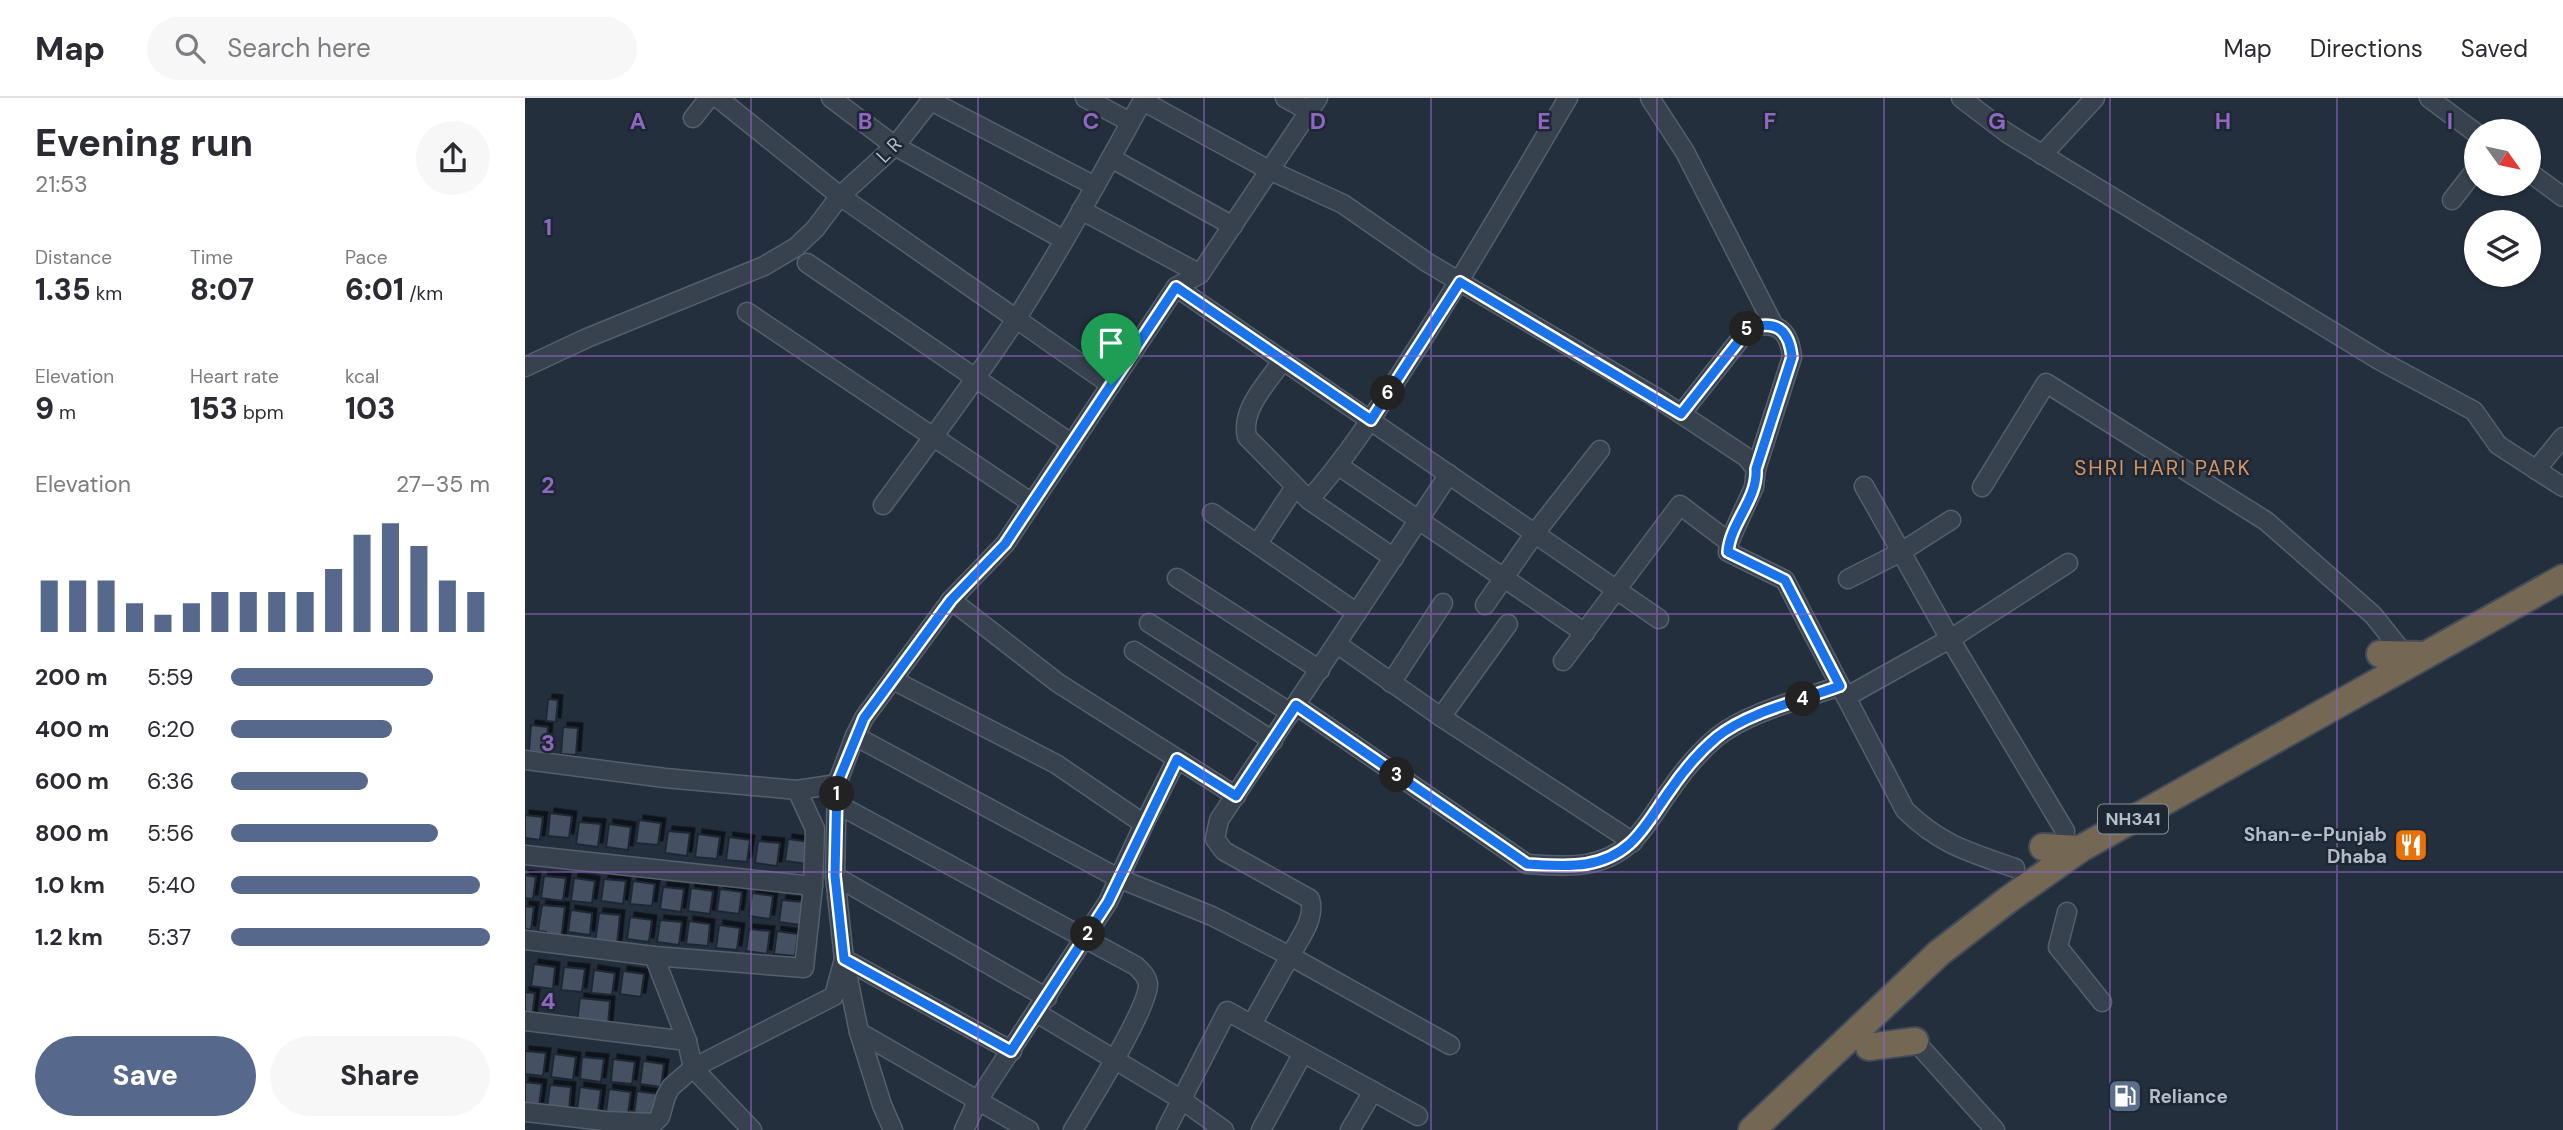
<!DOCTYPE html>
<html lang="en">
<head>
<meta charset="utf-8">
<style>
	:root { --surface:#fff; --page:#f7f7f7; --text:#2b2b33; --muted:#7c7c81; --line:#e1e1e2; --accent:#56698c }
	body { margin:0; font-family:"DM Sans",sans-serif; background:var(--page); color:var(--text); height:100vh; display:flex; flex-direction:column; font-size:26px; white-space:nowrap }
	* { box-sizing:border-box; margin:0 }
	p { font-size:23px; color:var(--muted) }
	.icon { flex:none; width:38px; height:38px; fill:none; stroke:currentColor; stroke-width:2; stroke-linecap:round; stroke-linejoin:round }
	.map { position:relative; flex:1; overflow:hidden }
	.side { display:flex; flex-direction:column; background:var(--surface); width:525px }
	.side>* { flex:none }
	.needle { width:46px; rotate:123deg }
	.tools { position:absolute; left:1939px; top:21px; display:grid; gap:14px }
	.tools a { display:grid; place-items:center; width:77px; height:77px; border-radius:50%; background:var(--surface); box-shadow:0 2px 5px #0004; font-size:35px }
	.pin { position:absolute; display:grid; place-items:center; width:60px; height:60px; color:#fff; margin:-72px -30px; border-radius:50% 50% 50% 0; rotate:-45deg; box-shadow:0 0 7px #0007 }
	.pin .icon { rotate:45deg }
	.km { position:absolute; width:35px; height:35px; margin:-18px; border-radius:50%; background:#222; color:#fff; font-size:19px; line-height:35px; text-align:center }
	.round { display:grid; place-items:center; flex:none; width:74px; height:74px; border-radius:37px; background:var(--page) }
	.overview { display:flex; align-items:center; justify-content:space-between; height:119px; padding:0 35px }
	h1 { font-size:38px; font-weight:800; line-height:52px }
	.stats { display:grid; grid-template-columns:repeat(3,1fr); gap:10px; height:119px; padding:7px 35px }
	.stats div { display:grid; align-content:center }
	.stats b { font-size:30px; font-weight:800 }
	.stats small { font-size:19px; font-weight:400 }
	.stats p { font-size:19px }
	.chart { height:196px; padding:14px 35px }
	.chart p { display:flex; justify-content:space-between }
	.chart svg { width:100%; height:126px; margin-top:7px; stroke:var(--accent); stroke-width:6 }
	.primary-button { display:flex; gap:14px; margin-top:auto; padding:14px 35px }
	.primary-button a { flex:1; height:80px; border-radius:42px; background:var(--accent); color:#fff; font-size:28px; font-weight:800; line-height:80px; text-align:center }
	.primary-button a+a { background:var(--page); color:var(--text) }
	ul { padding:0 35px; list-style:none; font-size:23px }
	li { display:grid; grid-template-columns:112px 84px 1fr; align-items:center; height:52px }
	li i { height:18px; border-radius:9px; background:var(--accent) }
	header { display:flex; align-items:center; gap:42px; box-sizing:border-box; height:98px; padding:0 35px; background:var(--surface); border-bottom:2px solid var(--line) }
	header strong { font-size:33px }
	nav { display:flex; gap:38px; margin-inline-start:auto; font-size:24px }
	.search { width:490px; height:63px; background:var(--page); display:flex; align-items:center; gap:18px; box-sizing:border-box; padding:0 24px; border-radius:38px; color:var(--muted); font-size:26px }
	main { display:flex; flex:1; min-height:0 }
	.map>svg:first-child { display:block }
	.building { fill:#455162; stroke:#1f2835; stroke-width:2; filter:url(#shadow) }
	.lines { fill:none; stroke-linecap:round; stroke-linejoin:round }
	.minor-casing { stroke:#565f6c; stroke-width:21 }
	.highway-casing { stroke:#434c59; stroke-width:30 }
	.minor { stroke:#38414e; stroke-width:18 }
	.highway { stroke:#746855; stroke-width:26 }
	.route-casing { stroke:#fff; stroke-width:14 }
	.route { stroke:#1a73e8; stroke-width:9 }
	.grid { fill:none; stroke:#9266c3; stroke-width:2; stroke-opacity:0.55 }
	.labels { text-anchor:middle; dominant-baseline:central; stroke-width:5; stroke-linejoin:round; paint-order:stroke }
	.shield { fill:#1d2633; stroke:#878f9c; stroke-width:2 }
	.shield-label { font-size:18px; font-weight:bold; fill:#b4bcc9 }
	.street-label { font-size:19px; fill:#b4bcc9; stroke:#1d2633 }
	.poi-label { font-size:19px; font-weight:bold; fill:#b4bcc9; stroke:#1d2633; text-anchor:end }
	.neighbourhood-label { font-size:21px; letter-spacing:2px; fill:#d59563; stroke:#1d2633 }
	.grid-label { font-size:23px; text-anchor:middle; font-weight:bold; fill:#9266c3; stroke:#1d2633; stroke-width:5; stroke-linejoin:round; paint-order:stroke }
</style>
</head>
<body>
<header>
<strong>Map</strong>
<div class="search"><svg class="icon" aria-label="search" viewBox="0 0 24 24"><circle cx="10" cy="10" r="6"/><path d="M15 15l6 6"/></svg>Search here</div>
<nav><a>Map</a><a>Directions</a><a>Saved</a></nav>
</header>
<main>
<section class="side">
<div class="overview"><div><h1>Evening run</h1><p>21:53</p></div><a class="round"><svg class="icon" aria-label="share" viewBox="0 0 24 24"><path d="M12 15V3M7 8l5-5 5 5M5 13v7h14v-7"/></svg></a></div>
<div class="stats">
<div><p>Distance</p><b>1.35<small> km</small></b></div>
<div><p>Time</p><b>8:07</b></div>
<div><p>Pace</p><b>6:01<small> /km</small></b></div>
</div>
<div class="stats">
<div><p>Elevation</p><b>9<small> m</small></b></div>
<div><p>Heart rate</p><b>153<small> bpm</small></b></div>
<div><p>kcal</p><b>103</b></div>
</div>
<div class="chart"><p><span>Elevation</span>27–35 m</p>
<svg viewBox="0 0 160 44" preserveAspectRatio="none"><path d="M5 44V26M15 44V26M25 44V26M35 44V34M45 44V38M55 44V34M65 44V30M75 44V30M85 44V30M95 44V30M105 44V22M115 44V10M125 44V6M135 44V14M145 44V26M155 44V30"/></svg>
</div>
<ul>
<li><b>200 m</b>5:59<i style="width:78%"></i></li>
<li><b>400 m</b>6:20<i style="width:62%"></i></li>
<li><b>600 m</b>6:36<i style="width:53%"></i></li>
<li><b>800 m</b>5:56<i style="width:80%"></i></li>
<li><b>1.0 km</b>5:40<i style="width:96%"></i></li>
<li><b>1.2 km</b>5:37<i style="width:100%"></i></li>
</ul>
<div class="primary-button"><a>Save</a><a>Share</a></div>
</section>
<div class="map">
<svg width="2038" height="1032" viewBox="0 0 2038 1032">
	<defs>
		<filter id="shadow"><feDropShadow dx="4.5" dy="-4.5" stdDeviation="0" flood-color="#0009"/></filter>
	</defs>
	<rect width="100%" height="100%" fill="#242f3e"/>
	<g class="building">
		<path d="M23,601L33,602L31,624L21,623Z"/>
		<path d="M6,627L23,629L21,655L4,653Z"/>
		<path d="M38,629L53,630L51,657L36,656Z"/>
		<path d="M25,715L47,718L44,740L23,738Z"/>
		<path d="M0,717L18,719L15,742L0,740Z"/>
		<path d="M114,722L136,725L133,747L111,745Z"/>
		<path d="M54,724L76,726L73,749L51,746Z"/>
		<path d="M84,726L106,729L103,752L81,749Z"/>
		<path d="M143,733L165,735L162,758L140,755Z"/>
		<path d="M173,736L195,739L192,761L170,759Z"/>
		<path d="M204,739L225,742L222,764L201,762Z"/>
		<path d="M263,741L285,744L282,766L260,763Z"/>
		<path d="M233,743L255,745L252,768L230,765Z"/>
		<path d="M0,777L11,779L8,801L0,800Z"/>
		<path d="M19,778L41,780L38,803L16,800Z"/>
		<path d="M49,780L70,783L67,805L46,803Z"/>
		<path d="M79,781L101,783L98,806L76,803Z"/>
		<path d="M108,783L130,786L127,808L105,806Z"/>
		<path d="M138,789L159,791L156,814L135,811Z"/>
		<path d="M166,790L188,793L185,816L163,813Z"/>
		<path d="M195,791L217,794L214,816L192,813Z"/>
		<path d="M227,795L248,798L245,821L224,818Z"/>
		<path d="M257,802L278,804L275,827L254,824Z"/>
		<path d="M17,807L40,809L36,842L21,840V834L13,833Z"/>
		<path d="M0,808L9,809L6,832L0,831Z"/>
		<path d="M46,812L67,815L65,837L43,834Z"/>
		<path d="M74,815L95,817L92,847L70,845Z"/>
		<path d="M105,819L127,822L124,844L102,841Z"/>
		<path d="M135,822L157,824L154,847L132,844Z"/>
		<path d="M164,823L185,826L183,848L161,846Z"/>
		<path d="M194,827L215,830L212,852L191,850Z"/>
		<path d="M224,831L245,833L242,856L221,853Z"/>
		<path d="M252,833L273,836L270,858L249,856Z"/>
		<path d="M9,866L30,869L28,891L6,888Z"/>
		<path d="M39,869L60,871L57,894L36,892Z"/>
		<path d="M69,872L90,875L87,897L66,895Z"/>
		<path d="M98,873L119,876L116,899L95,896Z"/>
		<path d="M0,894L10,895L7,919L0,918Z"/>
		<path d="M55,900L85,903L83,927L52,924Z"/>
		<path d="M0,953L21,955L18,978L0,976Z"/>
		<path d="M29,956L51,959L48,982L26,979Z"/>
		<path d="M57,959L79,961L76,984L55,981Z"/>
		<path d="M88,961L110,964L107,986L86,984Z"/>
		<path d="M118,963L139,966L136,989L115,986Z"/>
		<path d="M0,984L17,986L14,1008L0,1006Z"/>
		<path d="M25,987L46,989L44,1012L22,1009Z"/>
		<path d="M55,989L76,992L73,1015L52,1012Z"/>
		<path d="M84,991L106,994L103,1016L81,1014Z"/>
		<path d="M112,993L133,996L130,1018L109,1016Z"/>
	</g>
	<g class="lines">
		<g class="minor-casing">
			<g id="minor">
				<path d="M193,0L315,98L586,287"/>
				<path d="M306,0L370,48L539,142"/>
				<path d="M560,0L605,24"/>
				<path d="M760,0L784,13"/>
				<path d="M1125,0L1160,54L1249,228"/>
				<path d="M1436,0L1482,35L1854,262L1949,313L1973,347L2038,389"/>
				<path d="M1904,0L1951,35"/>
				<path d="M406,3L570,88"/>
				<path d="M618,3L744,72L818,106L903,165L1132,300L1221,359L1231,371L1229,389L1204,444"/>
				<path d="M168,20L184,0"/>
				<path d="M1517,57L1570,0"/>
				<path d="M586,60L708,128"/>
				<path d="M2004,74L2038,99"/>
				<path d="M1927,102L1951,71"/>
				<path d="M556,112L675,176"/>
				<path d="M282,165L547,346"/>
				<path d="M651,189L1134,521"/>
				<path d="M222,214L507,405"/>
				<path d="M758,262C744,283 715,311 722,339L784,402L869,460"/>
				<path d="M0,269L62,240L239,168L271,149L290,131L315,98L370,48L408,0"/>
				<path d="M1156,316L1224,230C1251,222 1264,231 1267,259L1231,371"/>
				<path d="M814,368L1060,535"/>
				<path d="M2011,372L2038,339"/>
				<path d="M924,376L694,722L690,741L699,753L785,801C791,821 774,841 765,858L925,947"/>
				<path d="M1339,388L1425,541L1540,733"/>
				<path d="M1457,389L1521,285L1741,423L1848,517L1872,547"/>
				<path d="M784,402C825,356 856,306 889,255C943,171 992,86 1043,0"/>
				<path d="M358,407C403,346 449,285 491,221C537,150 578,74 619,0"/>
				<path d="M687,415L832,515"/>
				<path d="M733,445L770,389"/>
				<path d="M652,480L795,572"/>
				<path d="M1323,481L1376,454L1426,422"/>
				<path d="M426,502L533,585L711,698"/>
				<path d="M960,507L1010,435L1075,352"/>
				<path d="M624,525L766,615"/>
				<path d="M812,546L916,619L1108,744"/>
				<path d="M609,553L748,643"/>
				<path d="M1038,563L1155,407L1204,444L1203,454L1260,482L1380,712C1416,747 1444,754 1490,770"/>
				<path d="M368,582L531,666L619,726"/>
				<path d="M866,585L918,505"/>
				<path d="M1321,599L1430,538L1543,465"/>
				<path d="M771,607L1002,766C1021,767 1042,769 1061,766C1109,758 1121,725 1146,691C1159,672 1174,654 1192,639C1223,614 1277,601 1315,588"/>
				<path d="M916,619L983,526"/>
				<path d="M330,638L593,780L687,818L765,858L727,926"/>
				<path d="M0,662L140,680L272,692L312,686"/>
				<path d="M312,706L611,868C616,873 622,878 623,886C624,909 563,1007 548,1032"/>
				<path d="M0,757L288,788"/>
				<path d="M310,778L522,900"/>
				<path d="M1542,814L1533,849L1577,904"/>
				<path d="M0,842L129,858L279,870L288,788L290,731L272,692"/>
				<path d="M129,858L162,943L168,970L227,1032"/>
				<path d="M512,915L657,1002L699,1032"/>
				<path d="M0,923L162,943"/>
				<path d="M334,934L357,1007L368,1032"/>
				<path d="M1390,943L1470,1032"/>
				<path d="M0,1014L80,1023L129,1025L135,1019L141,998L146,989L168,970L309,898L319,861L487,953"/>
				<path d="M439,1032L453,1002L583,804L619,726L652,661"/>
				<path d="M504,1032L334,934L319,861L310,778L312,686L330,638L339,620L426,502L480,446L651,189L675,176L793,0"/>
				<path d="M641,1032L702,913L893,1018"/>
				<path d="M736,1032L778,955"/>
				<path d="M825,1032L848,993"/>
			</g>
		</g>
		<g class="highway-casing">
			<g id="highway">
				<path d="M1855,556L1899,557"/>
				<path d="M1518,749L1555,751"/>
				<path d="M1344,949L1390,943"/>
				<path d="M1227,1032L1414,855L1484,801L1555,751L2038,480"/>
			</g>
		</g>
		<use href="#minor" class="minor"/>
		<use href="#highway" class="highway"/>
	</g>
	<g class="lines">
		<g class="route-casing">
			<path id="route" d="M935,184L1156,316L1224,230C1251,222 1264,231 1267,259L1231,371C1233,401 1205,425 1203,454L1260,482L1315,588C1277,602 1223,614 1192,639C1174,654 1159,672 1146,691C1121,725 1109,758 1061,766C1042,769 1021,767 1002,766L771,607L711,698L652,661L583,804L486,953L319,861L310,778L312,686L339,620L426,502L480,446L651,189L846,322Z"/>
		</g>
		<use href="#route" class="route"/>
	</g>
	<path class="grid" d="M226,0V1032M453,0V1032M679,0V1032M906,0V1032M1132,0V1032M1359,0V1032M1585,0V1032M1812,0V1032M0,258H2038M0,516H2038M0,774H2038"/>
	<defs>
		<g id="restaurant-square" transform="scale(1.75)"><rect x="-9" y="-9" width="18" height="18" rx="4" fill="#e8710a" stroke="#1d2633"/><path d="M-5-6h1v4h1v-4h1v4h1v-4h1v5L-1.5 .5V6h-2V.5L-5-1ZM5-6V6H3V1.5H1.5Q1.5-4 5-6Z" fill="#fff"/></g>
		<g id="fuel-square" transform="scale(1.75)"><rect x="-9" y="-9" width="18" height="18" rx="4" fill="#5c6f8a" stroke="#1d2633"/><path d="M-5.5-6h7V0h2V4h1.3V-2.5L3-4.5l.8-.8L6-3V5H2.5V1h-1V6h-7ZM-4.2-4.7v3.2H.2V-4.7Z" fill="#fff"/></g>
	</defs>
	<g fill-rule="evenodd">
		<use href="#restaurant-square" x="1886" y="747"/>
		<use href="#fuel-square" x="1600" y="998"/>
	</g>
	<g class="labels">
		<rect class="shield" x="1573" y="706.5" width="70" height="29" rx="5"/>
		<g class="shield-label">
			<text x="1608" y="721">NH341</text>
		</g>
		<g class="street-label">
			<text transform="translate(364 52) rotate(-46)">L R</text>
		</g>
		<g class="poi-label">
			<text x="1862" y="736">Shan-e-Punjab<tspan x="1862" dy="22">Dhaba</tspan></text>
			<text x="1624" y="998" text-anchor="start">Reliance</text>
		</g>
		<g class="neighbourhood-label">
			<text x="1638" y="370">SHRI HARI PARK</text>
		</g>
	</g>
	<g class="grid-label">
		<text x="113" y="31">A</text>
		<text x="340" y="31">B</text>
		<text x="566" y="31">C</text>
		<text x="793" y="31">D</text>
		<text x="1019" y="31">E</text>
		<text x="1245" y="31">F</text>
		<text x="1472" y="31">G</text>
		<text x="1698" y="31">H</text>
		<text x="1925" y="31">I</text>
		<text x="23" y="137">1</text>
		<text x="23" y="395">2</text>
		<text x="23" y="653">3</text>
		<text x="23" y="911">4</text>
	</g>
</svg>
<div class="tools">
<a><svg class="needle" viewBox="-14 -14 28 28"><path d="M0-13l5 13h-10z" fill="#e53935"/><path d="M0 13l5-13h-10z" fill="#7c7c81"/></svg></a>
<a><svg class="icon" aria-label="layers" viewBox="0 0 24 24"><path d="M12 4l9 5-9 5-9-5zM3 14l9 5 9-5"/></svg></a>
</div>
<div class="pin" style="left:586px;top:287px;background:#1e9e55"><svg class="icon" aria-label="arrive" viewBox="0 0 24 24"><path d="M6 21V4h12l-3 4 3 4H6"/></svg></div>
<b class="km" style="left:312px;top:696px">1</b>
<b class="km" style="left:563px;top:836px">2</b>
<b class="km" style="left:872px;top:677px">3</b>
<b class="km" style="left:1278px;top:601px">4</b>
<b class="km" style="left:1222px;top:231px">5</b>
<b class="km" style="left:863px;top:295px">6</b>
</div>
</main>
</body>
</html>
